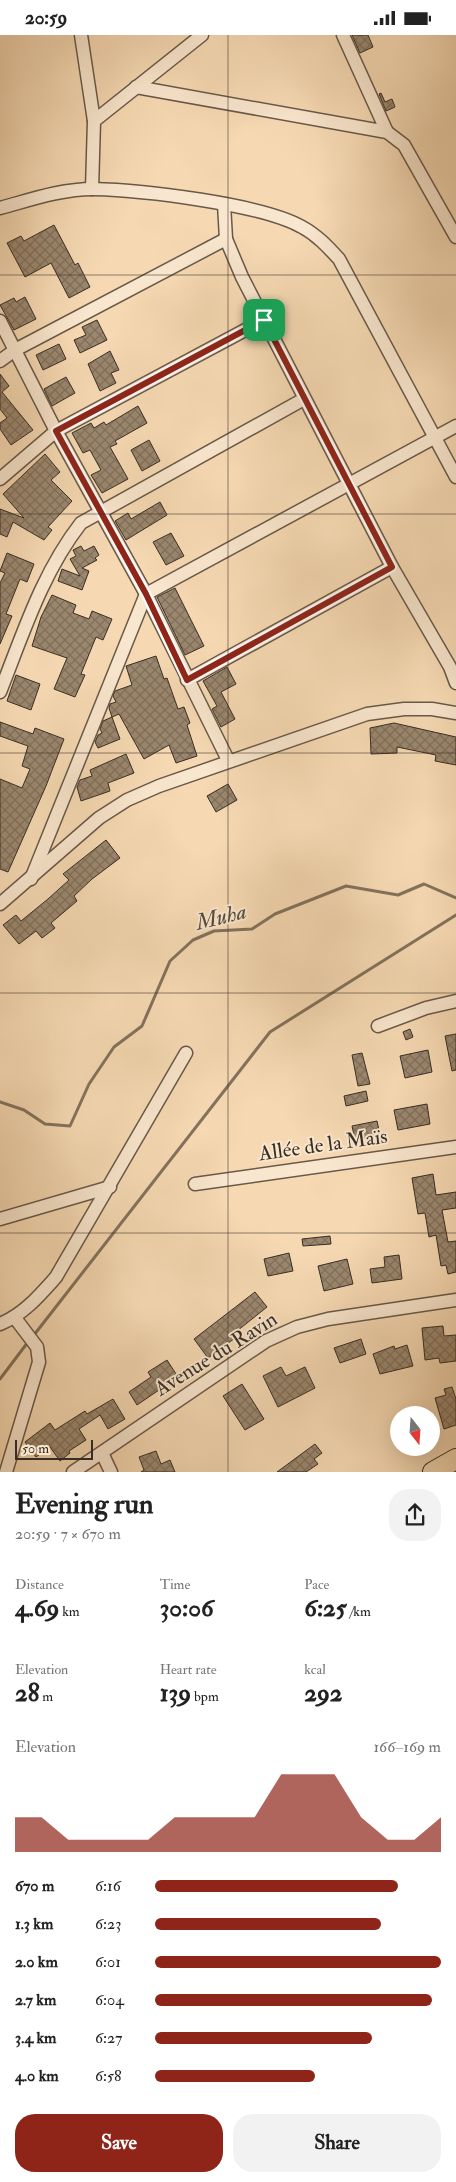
<!DOCTYPE html>
<html lang="en">
<head>
<meta charset="utf-8">
<style>
	:root { --surface:#fff; --page:#f2f2f2; --text:#222; --muted:#767676; --accent:#8f2418 }
	body { margin:0; font-family:"IM FELL Double Pica",serif; background:var(--page); color:var(--text); height:100vh; display:flex; flex-direction:column; font-size:19px; white-space:nowrap }
	* { box-sizing:border-box; margin:0 }
	p { font-size:16px; color:var(--muted) }
	.icon { flex:none; width:28px; height:28px; fill:none; stroke:currentColor; stroke-width:2; stroke-linecap:round; stroke-linejoin:round }
	.map { position:relative; height:1437px; overflow:hidden }
	.drawer { display:flex; flex-direction:column; background:var(--surface); flex:1 }
	.drawer>* { flex:none }
	.needle { width:32px; rotate:163deg }
	.fabs { position:absolute; left:390px; top:1371px; display:grid; gap:10px }
	.fabs a { display:grid; place-items:center; width:50px; height:50px; border-radius:50%; background:var(--surface); box-shadow:0 5px 20px #0002; font-size:25px }
	.scale { position:absolute; left:15px; bottom:12px; width:78px; box-sizing:border-box; padding-left:5px; border:2px solid #382e25; border-top:0; font-size:14px; line-height:18px; white-space:nowrap; color:#382e25; -webkit-text-stroke:4px #f9e6ce; paint-order:stroke }
	.pin { position:absolute; display:grid; place-items:center; width:42px; height:42px; color:#fff; margin:-21px; border-radius:10px; box-shadow:0 2px 8px #0006 }
	.round { display:grid; place-items:center; flex:none; width:52px; height:52px; border-radius:20px; background:var(--page) }
	.headline { display:flex; align-items:center; justify-content:space-between; height:85px; padding:0 15px }
	h1 { font-size:28px; font-weight:700; line-height:38px }
	.metrics { display:grid; grid-template-columns:repeat(3,1fr); gap:8px; height:85px; padding:5px 15px }
	.metrics div { display:grid; align-content:center }
	.metrics b { font-size:25px; font-weight:700 }
	.metrics small { font-size:14px; font-weight:400 }
	.metrics p { font-size:14px }
	.chart { height:140px; padding:10px 15px }
	.chart p { display:flex; justify-content:space-between }
	.chart svg { width:100%; height:90px; margin-top:5px; fill:var(--accent); opacity:.7 }
	.cta { display:flex; gap:10px; margin-top:auto; padding:10px 15px }
	.cta a { flex:1; height:58px; border-radius:20px; background:var(--accent); color:#fff; font-size:20px; font-weight:700; line-height:58px; text-align:center }
	.cta a+a { background:var(--page); color:var(--text) }
	ul { padding:0 15px; list-style:none; font-size:16px }
	li { display:grid; grid-template-columns:80px 60px 1fr; align-items:center; height:38px }
	li i { height:12px; border-radius:6px; background:var(--accent) }
	.status { display:flex; justify-content:space-between; align-items:center; height:35px; padding:0 25px; background:var(--surface); direction:ltr }
	.status svg { height:14px; fill:currentColor }
	.map>svg:first-child { display:block }
	.lines { fill:none; stroke-linecap:round; stroke-linejoin:round }
	.stream { stroke:#83725d; stroke-width:3 }
	.building { fill:url(#building-cross-hatch); stroke:#382e25 }
	.street-casing { stroke:#685948; stroke-width:15 }
	.primary-casing { stroke:#382e25; stroke-width:22 }
	.street { stroke:#f9e6ce; stroke-width:12 }
	.primary { stroke:#f6d9b3; stroke-width:20 }
	.route-casing { stroke:#fff; stroke-width:10 }
	.route { stroke:#8f2418; stroke-width:6 }
	.grid { fill:none; stroke:#382e25; stroke-width:1; stroke-opacity:0.55 }
	.labels { text-anchor:middle; dominant-baseline:central; stroke-width:4; stroke-linejoin:round; paint-order:stroke }
	.street-label { font-size:21px; fill:#382e25; stroke:#f9e6ce }
	.water-label { font-size:22px; font-style:italic; fill:#574a3c; stroke:#f9e6ce }
</style>
</head>
<body>
<div class="status"><b>20:59</b><svg viewBox="0 0 49 12"><path d="M0 12V9h3v3zM5 12V6h3v6zM10 12V3h3v9zM15 12V0h3v12zM26 1h20v11H26zM47 4h2v5h-2z"/></svg></div>
<div class="map">
<svg width="456" height="1437" viewBox="0 0 456 1437">
	<defs>
		<pattern id="building-cross-hatch" width="8" height="8" patternUnits="userSpaceOnUse" patternTransform="scale(1.25)"><rect width="8" height="8" fill="#9b876f"/><path d="M0 0l8 8M0 8l8-8" fill="none" stroke="#7f6f5b"/></pattern>
	</defs>
	<rect width="100%" height="100%" fill="#f6d9b3"/>
	<filter id="stains"><feTurbulence type="fractalNoise" baseFrequency=".004" numOctaves="4"/><feColorMatrix values="0 0 0 0 .2 0 0 0 0 .09 0 0 0 0 .02 0 0 0 .5 -.17"/></filter>
	<radialGradient id="worn" r=".72"><stop offset=".6" stop-color="#630" stop-opacity="0"/><stop offset="1" stop-color="#630" stop-opacity=".3"/></radialGradient>
	<g class="lines">
		<g class="stream">
			<path d="M0,1067L24,1075L45,1089L70,1091L89,1049L114,1012L142,991L170,926L193,905L214,896L252,894L275,879L346,851L398,860L424,849L456,863"/>
			<path d="M34,1300L270,997L456,880"/>
			<path d="M0,1344L28,1307"/>
		</g>
	</g>
	<g class="building">
		<path d="M352,0H368L373,12L360,18Z"/>
		<path d="M381,58L385,67L392,64L395,72L386,76L379,59Z"/>
		<path d="M54,190L75,230L78,228L90,252L69,263L51,228L25,242L7,208L21,201L24,206Z"/>
		<path d="M25,262L36,284L14,295L0,270L14,263L16,267Z"/>
		<path d="M97,285L107,305L80,318L74,305L86,300L82,292Z"/>
		<path d="M59,309L66,324L43,335L36,320Z"/>
		<path d="M110,316L119,335L111,338L116,348L100,356L88,329Z"/>
		<path d="M0,339L9,351L2,357L33,395L11,410L0,394V388L7,383L0,374Z"/>
		<path d="M66,342L75,358L52,371L44,354Z"/>
		<path d="M138,371L147,388L115,406L117,409L110,412L128,444L102,458L91,440L101,435L90,415L83,418L72,398L91,388L94,393L104,387L106,390Z"/>
		<path d="M149,405L160,426L142,436L131,415Z"/>
		<path d="M45,419L60,437L51,445L72,466L48,492L52,495L44,505L13,487L7,502L0,499V474L24,483L3,459Z"/>
		<path d="M160,467L167,480L126,505L115,486L128,478L131,484Z"/>
		<path d="M171,498L184,521L166,530L153,507Z"/>
		<path d="M81,511L84,516L94,511L99,520L95,523L97,525L82,533L89,536L82,555L58,546L62,534L80,541L70,524L76,521L73,515Z"/>
		<path d="M7,518L34,529L27,547L20,544L6,579L12,581L0,609V548L5,538L0,536Z"/>
		<path d="M175,553L204,611L185,620L157,562Z"/>
		<path d="M52,560L76,570L73,578L89,584L92,576L112,584L103,605L96,602L81,639L85,640L75,662L54,654L67,623L32,611L41,582Z"/>
		<path d="M156,621L164,644L167,643L178,674L184,672L190,688L187,690L197,721L176,728L169,710L144,724L119,679L112,682L109,673L110,669L116,667L113,661L115,656L132,650L126,631Z"/>
		<path d="M227,632L236,649L221,657L235,684L221,692L212,674L217,671L203,646Z"/>
		<path d="M16,640L40,649L31,675L7,666Z"/>
		<path d="M112,682L120,704L98,713L95,707L98,700L102,698L100,694L103,686Z"/>
		<path d="M0,687L33,699L35,693L64,704L46,751L8,837L0,834V744L22,753L30,734L22,731L28,711L0,701Z"/>
		<path d="M394,688L456,702V730L435,726L436,720L397,712V718L371,719L370,693Z"/>
		<path d="M126,719L134,738L108,748L110,756L81,766L77,752L80,745L92,741L90,735Z"/>
		<path d="M228,749L237,765L216,777L207,761Z"/>
		<path d="M106,805L120,823L92,844L74,861L77,866L51,888L55,893L42,903L36,896L19,909L3,890L16,880L21,886L48,864L69,845L63,839Z"/>
		<path d="M410,994L413,1002L406,1005L403,997Z"/>
		<path d="M456,999V1035L452,1036L445,1001Z"/>
		<path d="M428,1015L432,1037L405,1043L400,1021Z"/>
		<path d="M362,1018L370,1049L358,1051L352,1020Z"/>
		<path d="M366,1056L368,1066L346,1071L344,1061Z"/>
		<path d="M427,1069L430,1089L398,1095L394,1075Z"/>
		<path d="M377,1086L380,1100L355,1105L352,1091Z"/>
		<path d="M433,1139L436,1160L456,1157V1173L442,1175L448,1207L456,1206V1237L448,1239L446,1230L441,1231L436,1200L429,1202L425,1178L418,1179L412,1143Z"/>
		<path d="M330,1201L331,1209L303,1211L302,1204Z"/>
		<path d="M289,1218L293,1236L268,1241L264,1224Z"/>
		<path d="M399,1220L402,1244L372,1248L370,1234L385,1232L384,1222Z"/>
		<path d="M347,1224L353,1249L324,1256L318,1231Z"/>
		<path d="M255,1257L267,1272L232,1300L235,1303L208,1323L194,1304Z"/>
		<path d="M443,1291L444,1301L456,1300V1326L440,1328L439,1323L425,1325L422,1293Z"/>
		<path d="M361,1304L366,1319L340,1328L334,1313Z"/>
		<path d="M407,1310L413,1331L380,1339L373,1319L394,1311L395,1314Z"/>
		<path d="M167,1325L178,1342L137,1370L129,1357L151,1342L148,1337Z"/>
		<path d="M281,1332L286,1341L305,1332L315,1353L278,1372L263,1341Z"/>
		<path d="M242,1349L264,1384L245,1395L223,1361Z"/>
		<path d="M452,1352L456,1364V1390L444,1394L435,1363L446,1360L444,1354Z"/>
		<path d="M113,1364L125,1384L108,1394L100,1380L79,1394L86,1405L69,1416L70,1418L60,1426L50,1412L36,1422L25,1407L50,1388L55,1395L85,1376L87,1379Z"/>
		<path d="M315,1409L322,1418L314,1424L318,1429L306,1437H277Z"/>
		<path d="M156,1416L161,1429L170,1425L175,1437H141L144,1435L139,1422Z"/>
	</g>
	<g class="lines">
		<g class="street-casing">
			<g id="street">
				<path d="M81,0L94,86"/>
				<path d="M343,0L387,97"/>
				<path d="M136,52L387,97L404,110L456,202"/>
				<path d="M92,154L94,86L202,0"/>
				<path d="M224,169L226,204L242,242L392,532L450,632L456,648"/>
				<path d="M0,173C30,165 61,154 93,154C141,155 262,169 302,192C317,200 328,212 339,224L456,442"/>
				<path d="M0,286L56,396L146,559L228,725"/>
				<path d="M0,326L15,315L226,204"/>
				<path d="M0,444L56,396L264,285"/>
				<path d="M187,645L392,532"/>
				<path d="M0,657C23,599 42,538 81,488L304,364"/>
				<path d="M31,844L146,559L456,391"/>
				<path d="M0,869L99,783L127,765L159,751L367,679L404,674H432L456,678"/>
				<path d="M378,991L426,973L456,966"/>
				<path d="M195,1149L456,1112"/>
				<path d="M0,1184L110,1152"/>
				<path d="M0,1289C24,1279 39,1261 56,1242L186,1018"/>
				<path d="M102,1418L111,1437"/>
				<path d="M6,1437L39,1327L37,1312L15,1283"/>
				<path d="M73,1437L266,1306L297,1292L328,1284L456,1265"/>
			</g>
		</g>
		<g class="primary-casing">
			<path id="primary" d="M433,1437L456,1424"/>
		</g>
		<use href="#street" class="street"/>
		<use href="#primary" class="primary"/>
	</g>
	<g class="lines">
		<g class="route-casing">
			<path id="route" d="M264,285L392,532L187,645L146,559L56,396Z"/>
		</g>
		<use href="#route" class="route"/>
	</g>
	<path class="grid" d="M228,0V1437M0,240H456M0,479H456M0,718H456M0,958H456M0,1198H456"/>
	<g class="labels">
		<g class="street-label">
			<text transform="translate(323 1110) rotate(-8)">Allée de la Maïs</text>
			<text transform="translate(216 1319) rotate(-32)">Avenue du Ravin</text>
		</g>
		<g class="water-label">
			<text transform="translate(221 882) rotate(-14)">Muha</text>
		</g>
	</g>
	<rect width="100%" height="100%" filter="url(#stains)"/>
	<rect width="100%" height="100%" fill="url(#worn)"/>
</svg>
<div class="fabs">
<a><svg class="needle" viewBox="-14 -14 28 28"><path d="M0-13l5 13h-10z" fill="#e53935"/><path d="M0 13l5-13h-10z" fill="#767676"/></svg></a>
</div>
<div class="scale">50 m</div>
<div class="pin" style="left:264px;top:285px;background:#1e9e55"><svg class="icon" aria-label="arrive" viewBox="0 0 24 24"><path d="M6 21V4h12l-3 4 3 4H6"/></svg></div>
</div>
<section class="drawer">
<div class="headline"><div><h1>Evening run</h1><p>20:59 · 7 × 670 m</p></div><a class="round"><svg class="icon" aria-label="share" viewBox="0 0 24 24"><path d="M12 15V3M7 8l5-5 5 5M5 13v7h14v-7"/></svg></a></div>
<div class="metrics">
<div><p>Distance</p><b>4.69<small> km</small></b></div>
<div><p>Time</p><b>30:06</b></div>
<div><p>Pace</p><b>6:25<small> /km</small></b></div>
</div>
<div class="metrics">
<div><p>Elevation</p><b>28<small> m</small></b></div>
<div><p>Heart rate</p><b>139<small> bpm</small></b></div>
<div><p>kcal</p><b>292</b></div>
</div>
<div class="chart"><p><span>Elevation</span>166–169 m</p>
<svg viewBox="0 0 160 44" preserveAspectRatio="none"><path d="M0 44V27L10 27L20 38L30 38L40 38L50 38L60 27L70 27L80 27L90 27L100 6L110 6L120 6L130 27L140 38L150 38L160 27V44z"/></svg>
</div>
<ul>
<li><b>670 m</b>6:16<i style="width:85%"></i></li>
<li><b>1.3 km</b>6:23<i style="width:79%"></i></li>
<li><b>2.0 km</b>6:01<i style="width:100%"></i></li>
<li><b>2.7 km</b>6:04<i style="width:97%"></i></li>
<li><b>3.4 km</b>6:27<i style="width:76%"></i></li>
<li><b>4.0 km</b>6:58<i style="width:56%"></i></li>
</ul>
<div class="cta"><a>Save</a><a>Share</a></div>
</section>
</body>
</html>
